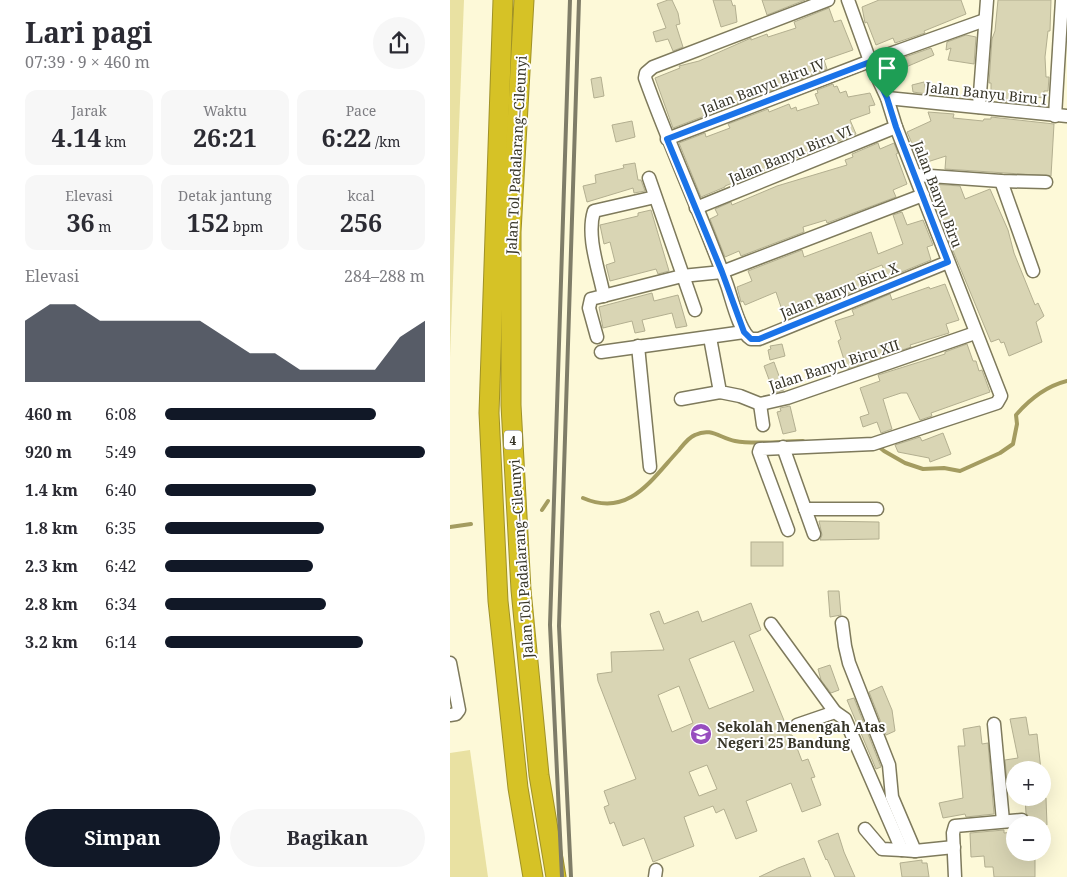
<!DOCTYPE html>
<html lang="id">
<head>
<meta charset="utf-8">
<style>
	:root { --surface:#fff; --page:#f7f7f7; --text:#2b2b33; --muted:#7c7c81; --accent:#111827 }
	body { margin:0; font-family:"Noto Serif",serif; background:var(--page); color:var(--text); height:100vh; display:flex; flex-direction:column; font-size:19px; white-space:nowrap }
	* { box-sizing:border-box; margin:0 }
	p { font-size:16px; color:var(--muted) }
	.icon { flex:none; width:28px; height:28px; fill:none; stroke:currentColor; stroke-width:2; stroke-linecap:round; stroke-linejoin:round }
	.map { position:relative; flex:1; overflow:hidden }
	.sheet { display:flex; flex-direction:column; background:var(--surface); width:450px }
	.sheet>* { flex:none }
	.controls { position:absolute; left:556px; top:761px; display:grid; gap:10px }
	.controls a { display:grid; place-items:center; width:45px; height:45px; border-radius:50%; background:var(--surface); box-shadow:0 5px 20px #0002; font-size:25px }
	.pin { position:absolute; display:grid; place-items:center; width:42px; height:42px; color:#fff; margin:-51px -21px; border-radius:50% 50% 50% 0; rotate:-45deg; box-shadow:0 0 5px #0007 }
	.pin .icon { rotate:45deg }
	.round { display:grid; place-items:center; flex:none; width:52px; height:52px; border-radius:26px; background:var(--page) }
	.summary { display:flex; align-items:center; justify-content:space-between; height:85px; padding:0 25px }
	h1 { font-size:28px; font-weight:700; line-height:38px }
	.stats { display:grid; grid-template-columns:repeat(3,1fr); gap:8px; height:85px; padding:5px 25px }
	.stats div { display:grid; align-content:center; border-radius:12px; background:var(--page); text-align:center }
	.stats b { font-size:25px; font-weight:700 }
	.stats small { font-size:14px; font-weight:400 }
	.stats p { font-size:14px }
	.chart { height:140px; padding:10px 25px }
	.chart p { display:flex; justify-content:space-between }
	.chart svg { width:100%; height:90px; margin-top:5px; fill:var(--accent); opacity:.7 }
	.action { display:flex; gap:10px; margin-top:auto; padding:10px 25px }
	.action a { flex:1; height:58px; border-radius:30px; background:var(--accent); color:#fff; font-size:20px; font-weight:700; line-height:58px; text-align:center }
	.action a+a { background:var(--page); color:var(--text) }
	ul { padding:0 25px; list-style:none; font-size:16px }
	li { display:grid; grid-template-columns:80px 60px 1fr; align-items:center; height:38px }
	li i { height:12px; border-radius:6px; background:var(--accent) }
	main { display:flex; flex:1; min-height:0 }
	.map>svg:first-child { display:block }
	.green { fill:#e9e1a2 }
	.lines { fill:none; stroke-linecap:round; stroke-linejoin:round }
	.stream { stroke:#a49c60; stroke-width:4 }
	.building { fill:#d9d5b4; stroke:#b3af90; fill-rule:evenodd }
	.minor-casing { stroke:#7e7a5c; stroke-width:15 }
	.highway-casing { stroke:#9f9127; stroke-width:21 }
	.minor { stroke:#fff; stroke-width:12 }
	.highway { stroke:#d6c226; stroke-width:19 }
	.rail { stroke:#7f7d68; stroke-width:4 }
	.route-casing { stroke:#fff; stroke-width:10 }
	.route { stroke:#1a73e8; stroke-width:6 }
	.labels { text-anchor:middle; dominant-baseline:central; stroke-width:4; stroke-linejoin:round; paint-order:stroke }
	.shield { fill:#fff; stroke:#747269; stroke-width:1 }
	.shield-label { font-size:12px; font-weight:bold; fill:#383629 }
	.street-label { font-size:14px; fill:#383629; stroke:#fff }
	.poi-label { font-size:14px; font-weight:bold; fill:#383629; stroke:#fff; text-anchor:start }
</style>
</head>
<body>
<main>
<section class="sheet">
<div class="summary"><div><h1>Lari pagi</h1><p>07:39 · 9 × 460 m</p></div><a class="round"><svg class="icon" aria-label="share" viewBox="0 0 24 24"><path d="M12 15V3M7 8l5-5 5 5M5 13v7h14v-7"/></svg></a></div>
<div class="stats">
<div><p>Jarak</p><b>4.14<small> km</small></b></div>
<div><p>Waktu</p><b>26:21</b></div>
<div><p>Pace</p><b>6:22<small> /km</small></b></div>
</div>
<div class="stats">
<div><p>Elevasi</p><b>36<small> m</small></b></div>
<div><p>Detak jantung</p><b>152<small> bpm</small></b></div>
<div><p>kcal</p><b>256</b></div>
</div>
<div class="chart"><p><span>Elevasi</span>284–288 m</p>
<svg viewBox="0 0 160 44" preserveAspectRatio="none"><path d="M0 44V14L10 6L20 6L30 14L40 14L50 14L60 14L70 14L80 22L90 30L100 30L110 38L120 38L130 38L140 38L150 22L160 14V44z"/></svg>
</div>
<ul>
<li><b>460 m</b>6:08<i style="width:81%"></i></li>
<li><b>920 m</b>5:49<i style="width:100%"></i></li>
<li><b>1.4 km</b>6:40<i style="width:58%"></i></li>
<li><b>1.8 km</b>6:35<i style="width:61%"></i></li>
<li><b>2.3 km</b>6:42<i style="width:57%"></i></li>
<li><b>2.8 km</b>6:34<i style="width:62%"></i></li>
<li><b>3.2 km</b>6:14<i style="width:76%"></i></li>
</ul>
<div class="action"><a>Simpan</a><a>Bagikan</a></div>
</section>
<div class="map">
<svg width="617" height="877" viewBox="0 0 617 877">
	<rect width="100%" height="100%" fill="#fdf9d8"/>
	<g class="green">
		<path d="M0,0H14L0,357Z"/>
		<path d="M20,750L38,877H0V753Z"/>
	</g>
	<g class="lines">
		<g class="stream">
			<path d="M428,446L434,451L455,463L473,469L494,468L510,471L550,453L563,444L567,424L566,415C579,400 597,386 617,381"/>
			<path d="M133,498C179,518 201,480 229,450C233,445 239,437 245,435C261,427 270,438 285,441C306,445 331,441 353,441"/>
			<path d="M92,510L98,501"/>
			<path d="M0,527L21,524"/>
		</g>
	</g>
	<g class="building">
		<path d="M218,0H222L228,13L230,24L226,25L233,47L223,51L218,39L206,42L203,32L216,28L207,4Z"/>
		<path d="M263,0H281L283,6L285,5L287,22L271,27Z"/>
		<path d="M312,0H355L317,15Z"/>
		<path d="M429,0H511L516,14L474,31L475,33L445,43L443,38L426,45L417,22L415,23L412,7Z"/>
		<path d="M548,0H601L600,31H598L595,57L596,77H599L598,91H594V98L576,96V104L555,102L556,98L541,96V83H539L542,39L545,31Z"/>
		<path d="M379,8L384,22L391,20L403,50L374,60L377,69L223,128L205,78L230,68L229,66L249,61L301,38V40L317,34L318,37L346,28L344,22Z"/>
		<path d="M516,35L526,37L524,64L498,60L501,48L496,50L497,42Z"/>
		<path d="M481,48L484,55L442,73L438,63Z"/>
		<path d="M151,77L154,96L144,98L141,79Z"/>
		<path d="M474,82L477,94L463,92L462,85Z"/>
		<path d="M383,84L384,87L387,86L390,93L396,91L398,97L420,93L425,105L419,106L420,113L400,120L406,134L275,186V187L251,197L229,143L255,133L256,137L280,128L278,124L318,109L319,112L339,104L341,109L346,107L347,111L369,104L365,94L368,93L367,90Z"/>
		<path d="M478,112L504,114L503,118L533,121L534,119H541V117L604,124L601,176L495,169L496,156L471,164L457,132L481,121Z"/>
		<path d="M182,121L185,137L166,142L162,125Z"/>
		<path d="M428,143L430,149L444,143L448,153L446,154L457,184L443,190L446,197L377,223L376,220L353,227L354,232L291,256L289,251L275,257L260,219L268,215L265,209L281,202L282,205L327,186L397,165L395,160L403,157L402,154Z"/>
		<path d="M185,163L188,180H191L195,191L184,193L183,188L137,202L133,186L146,183L145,175L174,168L173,165Z"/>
		<path d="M482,184L510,186L515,199L540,189L558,230L564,253L585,305L588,303L594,316L586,322L592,342L559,356L554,342L551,343L549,339L541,342L494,229L496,228L483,194L485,193Z"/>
		<path d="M201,210L219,271L208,274L206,269L160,281L156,265L165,262L160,242L154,244L150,225L188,216V213Z"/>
		<path d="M452,212L457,225L473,220L483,245L477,247L481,260L437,278L432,265L407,275L412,288L335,319L326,292L295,305L293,301L291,302L287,287L302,281L298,271L352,250L354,257L421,232L428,254L453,244L443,215Z"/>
		<path d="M495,284L509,320L496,324L499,333L460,345L461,347L397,369L388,341L391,339L385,321L404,315L402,310L440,294L442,300L479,287L480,289Z"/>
		<path d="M202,293L204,301L228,295L237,326L226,328L222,313L192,320L195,331L185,333L182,321L153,328L149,307Z"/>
		<path d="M332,344L335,356L320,360L318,350L321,349L320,346Z"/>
		<path d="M517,344L523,361H526L529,371L532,370L540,392L481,413L482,416L470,420L457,393H451L433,399L442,429L431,433L427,422L413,427L410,417L419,414L410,388L430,381L428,375L495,354V352Z"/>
		<path d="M324,362L334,390L324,393L314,366Z"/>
		<path d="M340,406L346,431L333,434L327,412L331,411L330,408Z"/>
		<path d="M493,433L501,454L480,462L479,458L448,452L445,445L470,437L472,441Z"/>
		<path d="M369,521L429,522V539L370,540L372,535Z"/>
		<rect x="301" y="542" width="32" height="24"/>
		<path d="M378,591H389L391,615L380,617Z"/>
		<path d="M301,603L311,630L299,635L340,735H342L352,761L358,759L365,777L361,778L371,805L352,812L341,783L296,801L307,831L286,839L274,809L266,813L263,806L234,817L244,846L203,862L194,838L173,846L164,822L160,824L154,807L159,805L154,791L186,779L148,681L147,674L162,672L161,652L214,650L200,614L209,611L214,624L248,611L252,622ZM284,641L304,691L259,709L239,659ZM229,686L243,723L222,732L208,695ZM257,765L267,789L249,796L239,772Z"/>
		<path d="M380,665L389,690L381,693L371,680L368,669Z"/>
		<path d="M432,686L442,710L445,731L436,735L419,692Z"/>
		<path d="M404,698L431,767L426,769L397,700Z"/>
		<path d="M576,717L579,735L587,734L591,770H565V780L557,781L555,760L568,758L560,719Z"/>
		<path d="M530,726L532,744L538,743L544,814L516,817L515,814L493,818L489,803L513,798L508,746H515L513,729Z"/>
		<path d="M575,798H596L597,825H578L580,819L576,813Z"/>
		<path d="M554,830V833L565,832V852H585V877H544L543,867H535L534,856L521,857L520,833Z"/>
		<path d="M388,833L394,852L405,877H385L377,859L376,860L368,841Z"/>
		<path d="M354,858L361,877H309L328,868Z"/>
		<path d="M472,860V863H477L479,877H452L450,863Z"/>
	</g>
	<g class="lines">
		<g class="minor-casing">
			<g id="minor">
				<path d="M378,0L203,67L196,73L195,78C220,148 252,215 277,285C282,299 289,332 301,339H309L498,262"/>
				<path d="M437,98L617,116"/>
				<path d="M529,107L537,0"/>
				<path d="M605,116L612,0"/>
				<path d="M217,139L420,61L535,20"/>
				<path d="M466,175L551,181L596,182"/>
				<path d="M199,178L245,310"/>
				<path d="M551,181L583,271"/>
				<path d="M246,208L446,127"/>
				<path d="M154,296C149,270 136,237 144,211L205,197"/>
				<path d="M147,337L139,308L141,299L232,276L272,272L473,195"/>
				<path d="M261,343L270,392L290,396L310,404L337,398L525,333"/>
				<path d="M188,346L200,467"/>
				<path d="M151,352L294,332"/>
				<path d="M231,399L270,392"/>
				<path d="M310,404L313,425"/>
				<path d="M333,447L364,534"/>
				<path d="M355,509H427"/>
				<path d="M338,530L309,452L310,449L423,444L547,403L551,396L446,127L437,98L420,61L398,0"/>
				<path d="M392,623L395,646L399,663L439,765L442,797L465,851"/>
				<path d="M321,624L385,712"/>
				<path d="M0,663L9,710L6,714L0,715"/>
				<path d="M544,724L553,821"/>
				<path d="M347,725L385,712L395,719L452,850L465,851L504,847"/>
				<path d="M415,829L432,849L452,850"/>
				<path d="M205,877L206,870"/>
				<path d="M505,877L503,833L505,826L572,820"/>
			</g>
		</g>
		<g class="highway-casing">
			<g id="highway">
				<path d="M53,0L39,413L48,601L68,788L83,877"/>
				<path d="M74,0L61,232V405L71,590L89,775L106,877"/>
			</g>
		</g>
		<use href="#minor" class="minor"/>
		<use href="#highway" class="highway"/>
		<g class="rail">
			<path d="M112,877L100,625L120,0"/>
			<path d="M121,877L109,626L129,0"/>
		</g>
	</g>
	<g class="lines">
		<g class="route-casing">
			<path id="route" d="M420,62L437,98L446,127L498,262L309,339H301L294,332L272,272L217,139Z"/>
		</g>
		<use href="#route" class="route"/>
	</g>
	<defs>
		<g id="school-disc" transform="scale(1.125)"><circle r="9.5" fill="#974dbf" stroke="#fff"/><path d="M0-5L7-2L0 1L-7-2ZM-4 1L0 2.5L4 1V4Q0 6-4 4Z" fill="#fff"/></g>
	</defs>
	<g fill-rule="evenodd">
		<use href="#school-disc" x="251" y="734"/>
	</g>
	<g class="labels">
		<rect class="shield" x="54" y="430.5" width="18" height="19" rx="4"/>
		<g class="shield-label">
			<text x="63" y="440">4</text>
		</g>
		<g class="street-label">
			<text transform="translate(313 86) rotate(-21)">Jalan Banyu Biru IV</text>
			<text transform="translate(536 93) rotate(6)">Jalan Banyu Biru I</text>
			<text transform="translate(340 154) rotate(-22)">Jalan Banyu Biru VI</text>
			<text transform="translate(66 155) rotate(-87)">Jalan Tol Padalarang–Cileunyi</text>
			<text transform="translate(488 194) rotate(69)">Jalan Banyu Biru</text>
			<text transform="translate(389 290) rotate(-22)">Jalan Banyu Biru X</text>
			<text transform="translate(384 365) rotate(-18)">Jalan Banyu Biru XII</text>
			<text transform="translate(71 559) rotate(-94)">Jalan Tol Padalarang–Cileunyi</text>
		</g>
		<g class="poi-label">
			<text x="267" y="726">Sekolah Menengah Atas<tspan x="267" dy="16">Negeri 25 Bandung</tspan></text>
		</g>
	</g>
</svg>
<div class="controls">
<a>+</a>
<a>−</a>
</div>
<div class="pin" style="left:437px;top:98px;background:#1e9e55"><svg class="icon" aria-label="arrive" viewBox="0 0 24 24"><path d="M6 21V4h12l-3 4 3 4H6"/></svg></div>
</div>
</main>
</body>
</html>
